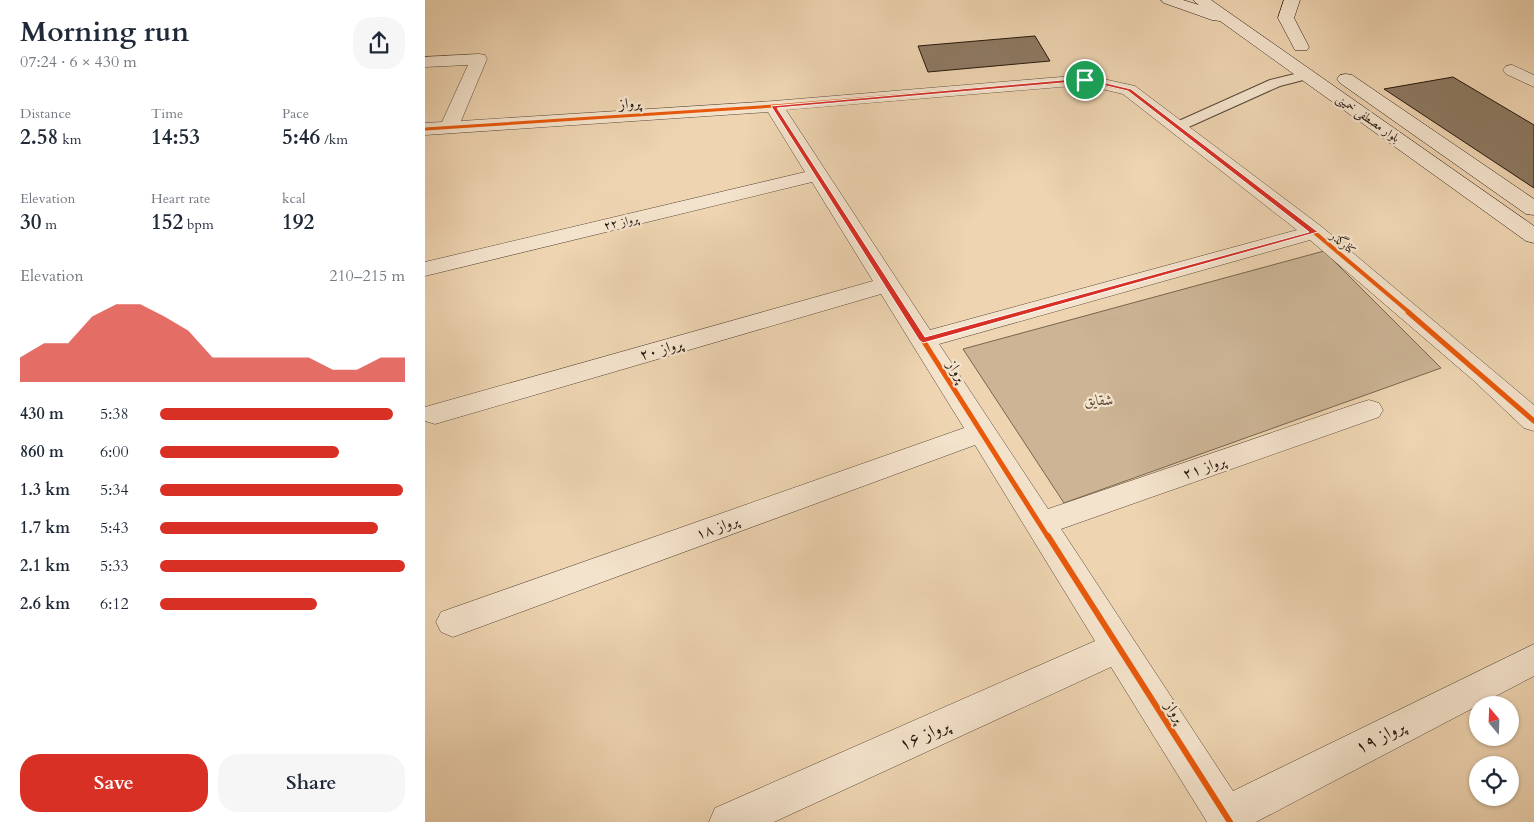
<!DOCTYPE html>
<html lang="en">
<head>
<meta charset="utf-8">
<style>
	:root { --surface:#fff; --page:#f6f6f7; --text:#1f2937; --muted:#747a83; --accent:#d93025 }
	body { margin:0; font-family:Cardo,Amiri,serif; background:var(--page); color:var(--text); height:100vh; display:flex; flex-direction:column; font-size:19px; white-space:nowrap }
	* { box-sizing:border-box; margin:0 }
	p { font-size:16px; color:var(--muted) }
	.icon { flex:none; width:28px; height:28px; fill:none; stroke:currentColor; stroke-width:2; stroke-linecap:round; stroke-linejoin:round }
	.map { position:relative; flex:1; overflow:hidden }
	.drawer { display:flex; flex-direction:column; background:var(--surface); width:425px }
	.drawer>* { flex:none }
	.needle { width:32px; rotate:341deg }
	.buttons { position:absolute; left:1044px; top:696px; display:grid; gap:10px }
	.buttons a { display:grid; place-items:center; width:50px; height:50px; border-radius:50%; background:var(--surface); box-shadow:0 1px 4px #0004; font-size:25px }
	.pin { position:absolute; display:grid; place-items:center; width:42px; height:42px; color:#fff; margin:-21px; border:2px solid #fff; border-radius:50%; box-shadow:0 1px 5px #0007 }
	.round { display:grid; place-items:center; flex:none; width:52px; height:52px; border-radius:20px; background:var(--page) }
	.overview { display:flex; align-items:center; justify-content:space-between; height:85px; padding:0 20px }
	h1 { font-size:28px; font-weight:800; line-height:38px }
	.metrics { display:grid; grid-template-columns:repeat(3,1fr); gap:8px; height:85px; padding:5px 20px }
	.metrics div { display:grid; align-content:center }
	.metrics b { font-size:21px; font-weight:800 }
	.metrics small { font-size:14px; font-weight:400 }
	.metrics p { font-size:14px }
	.chart { height:140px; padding:10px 20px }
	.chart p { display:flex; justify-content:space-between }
	.chart svg { width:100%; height:90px; margin-top:5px; fill:var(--accent); opacity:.7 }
	.action { display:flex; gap:10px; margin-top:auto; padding:10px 20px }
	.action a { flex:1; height:58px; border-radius:20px; background:var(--accent); color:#fff; font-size:20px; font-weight:800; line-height:58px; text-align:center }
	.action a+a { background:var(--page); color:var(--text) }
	ul { padding:0 20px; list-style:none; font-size:16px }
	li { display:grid; grid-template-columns:80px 60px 1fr; align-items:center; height:38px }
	li i { height:12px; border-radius:6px; background:var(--accent) }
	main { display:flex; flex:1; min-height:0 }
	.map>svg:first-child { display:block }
	.green { fill:#ccb495; stroke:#786550 }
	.building { fill:#8d7962; stroke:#24160c }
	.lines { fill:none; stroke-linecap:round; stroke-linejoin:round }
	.lane-casing { stroke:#564635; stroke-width:2 }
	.street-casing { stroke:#564635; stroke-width:1 }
	.secondary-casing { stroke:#24160c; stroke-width:1 }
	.lane { fill:#f4e3cc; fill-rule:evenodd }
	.street { fill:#f4e3cc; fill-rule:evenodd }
	.secondary { fill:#f4e3cc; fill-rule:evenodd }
	.cycleway-far3-casing { stroke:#f4e3cc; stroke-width:5 }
	.cycleway-far2-casing { stroke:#f4e3cc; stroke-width:6 }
	.cycleway-far1-casing { stroke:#f4e3cc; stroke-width:8 }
	.cycleway-casing { stroke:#f4e3cc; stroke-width:9 }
	.cycleway-far3 { stroke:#e8590c; stroke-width:3 }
	.cycleway-far2 { stroke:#e8590c; stroke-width:4 }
	.cycleway-far1 { stroke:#e8590c; stroke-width:5 }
	.cycleway { stroke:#e8590c; stroke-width:6 }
	.route { fill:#d93025; stroke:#fff; fill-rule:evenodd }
	.labels { text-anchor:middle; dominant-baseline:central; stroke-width:4.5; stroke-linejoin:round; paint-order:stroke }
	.far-street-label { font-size:12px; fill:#24160c; stroke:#f4e3cc }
	.street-label { font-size:15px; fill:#24160c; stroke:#f4e3cc }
	.park-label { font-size:15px; font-style:italic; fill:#564535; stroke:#f4e3cc }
	.near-street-label { font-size:18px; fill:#24160c; stroke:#f4e3cc }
</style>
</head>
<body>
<main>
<section class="drawer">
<div class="overview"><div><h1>Morning run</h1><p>07:24 · 6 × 430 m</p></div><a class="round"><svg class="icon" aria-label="share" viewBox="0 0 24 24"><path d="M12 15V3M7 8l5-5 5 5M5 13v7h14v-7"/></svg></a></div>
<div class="metrics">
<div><p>Distance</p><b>2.58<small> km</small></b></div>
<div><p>Time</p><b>14:53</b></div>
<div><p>Pace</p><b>5:46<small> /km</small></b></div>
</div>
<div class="metrics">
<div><p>Elevation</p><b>30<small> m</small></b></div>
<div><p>Heart rate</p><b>152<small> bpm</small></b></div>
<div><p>kcal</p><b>192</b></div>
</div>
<div class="chart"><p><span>Elevation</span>210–215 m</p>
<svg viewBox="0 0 160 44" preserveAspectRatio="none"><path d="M0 44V32L10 25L20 25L30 12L40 6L50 6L60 12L70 19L80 32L90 32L100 32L110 32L120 32L130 38L140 38L150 32L160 32V44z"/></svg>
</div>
<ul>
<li><b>430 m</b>5:38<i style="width:95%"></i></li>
<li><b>860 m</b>6:00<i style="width:73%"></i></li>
<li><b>1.3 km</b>5:34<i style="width:99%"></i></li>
<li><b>1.7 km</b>5:43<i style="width:89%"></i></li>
<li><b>2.1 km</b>5:33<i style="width:100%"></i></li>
<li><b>2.6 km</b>6:12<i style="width:64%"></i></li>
</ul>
<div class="action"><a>Save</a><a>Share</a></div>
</section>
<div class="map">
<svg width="1109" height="822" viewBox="0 0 1109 822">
	<rect width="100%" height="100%" fill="#eed4b1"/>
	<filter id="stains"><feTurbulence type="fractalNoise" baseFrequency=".004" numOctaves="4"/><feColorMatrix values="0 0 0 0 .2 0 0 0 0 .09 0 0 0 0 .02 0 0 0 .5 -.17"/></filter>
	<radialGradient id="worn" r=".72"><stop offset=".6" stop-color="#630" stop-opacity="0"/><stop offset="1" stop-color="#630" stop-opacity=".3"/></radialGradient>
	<path class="green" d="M899,251L1016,368L639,503L538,349Z"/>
	<g class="building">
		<path d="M610,36L625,61L503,72L493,46Z"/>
		<path d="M1028,77L1109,125V188L959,89Z"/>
	</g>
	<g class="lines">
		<g class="lane-casing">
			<path id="lane" d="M882,71L886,72L888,75L886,78L855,86L757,130H747L745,127L747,124L845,80Z"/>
		</g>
		<g class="street-casing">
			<g id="street">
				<path d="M54,54L60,55L62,59L36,121L349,101L660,75L710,86L897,227L1109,405V431L1099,428L1048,380L885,240L514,344L623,509L934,403L944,400L954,403L958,410L954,417L636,529L808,791L1109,644V676L831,822H782L686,667L349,822H284L290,808L670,641L550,445L28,637L16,632L11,622L16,612L539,428L456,294L10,424L0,421V407L448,281L387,182L0,276V262L380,172L343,112L0,135V123L17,122L43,65L0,67V57ZM660,85L698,94L872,230L505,330L361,110Z"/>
				<path d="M1087,65L1109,75V87L1081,74L1078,70L1081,66Z"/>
			</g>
		</g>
		<g class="secondary-casing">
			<g id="secondary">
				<path d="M736,0H758L774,5L768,0H786L1109,226V243L1101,241L795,21L787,20L739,3Z"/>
				<path d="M859,0H875L869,18L884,47L882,50H870L853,18Z"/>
				<path d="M921,74L927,75L1109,199V215L1101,214L915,83L912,79L915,75Z"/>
			</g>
		</g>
		<use href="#lane" class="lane"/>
		<use href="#street" class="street"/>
		<use href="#secondary" class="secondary"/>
		<g class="cycleway-far3-casing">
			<g id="cycleway-far3">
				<path d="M349,106L660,80L704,90L766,138"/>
				<path d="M0,129L349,106L369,138"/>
			</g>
		</g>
		<g class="cycleway-far2-casing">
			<g id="cycleway-far2">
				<path d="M368,137L481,313"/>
				<path d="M765,137L889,232L985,313"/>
			</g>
		</g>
		<g class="cycleway-far1-casing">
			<g id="cycleway-far1">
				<path d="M480,312L623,537"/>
				<path d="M983,312L1109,421"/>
			</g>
		</g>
		<g class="cycleway-casing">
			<path id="cycleway" d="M623,536L805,822"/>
		</g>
		<use href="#cycleway-far3" class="cycleway-far3"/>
		<use href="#cycleway-far2" class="cycleway-far2"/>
		<use href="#cycleway-far1" class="cycleway-far1"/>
		<use href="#cycleway" class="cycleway"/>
	</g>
	<path class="route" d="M660,78L706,89L893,232L498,343L494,340L346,106ZM660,81L703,91L884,232L500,337L352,108Z"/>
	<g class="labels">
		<g class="far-street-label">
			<text transform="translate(943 118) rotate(35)">بلوار مصطفی خمینی</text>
			<text transform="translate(196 222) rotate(-13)">پرواز ۲۲</text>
			<text transform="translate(918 243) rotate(40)">کنارگذر</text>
		</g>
		<g class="street-label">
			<text transform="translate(205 103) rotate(-4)">پرواز</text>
			<text transform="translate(236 349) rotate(-16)">پرواز ۲۰</text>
			<text transform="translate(532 371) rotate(58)">پرواز</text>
			<text transform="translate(779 467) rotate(-19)">پرواز ۲۱</text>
			<text transform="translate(292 527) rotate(-20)">پرواز ۱۸</text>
			<text transform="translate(750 712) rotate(57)">پرواز</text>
		</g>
		<g class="park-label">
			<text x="674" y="400">شقایق</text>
		</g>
		<g class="near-street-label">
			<text transform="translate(499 735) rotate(-24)">پرواز ۱۶</text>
			<text transform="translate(955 737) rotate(-27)">پرواز ۱۹</text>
		</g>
	</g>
	<rect width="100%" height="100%" filter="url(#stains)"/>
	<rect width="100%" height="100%" fill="url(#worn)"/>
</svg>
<div class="buttons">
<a><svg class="needle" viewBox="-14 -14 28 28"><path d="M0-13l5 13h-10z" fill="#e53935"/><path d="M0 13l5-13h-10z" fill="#747a83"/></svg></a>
<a><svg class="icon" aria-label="locate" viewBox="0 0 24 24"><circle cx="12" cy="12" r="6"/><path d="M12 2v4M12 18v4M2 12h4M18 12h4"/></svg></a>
</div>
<div class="pin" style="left:660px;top:80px;background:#1e9e55"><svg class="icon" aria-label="arrive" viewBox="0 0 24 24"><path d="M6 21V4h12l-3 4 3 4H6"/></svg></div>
</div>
</main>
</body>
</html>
